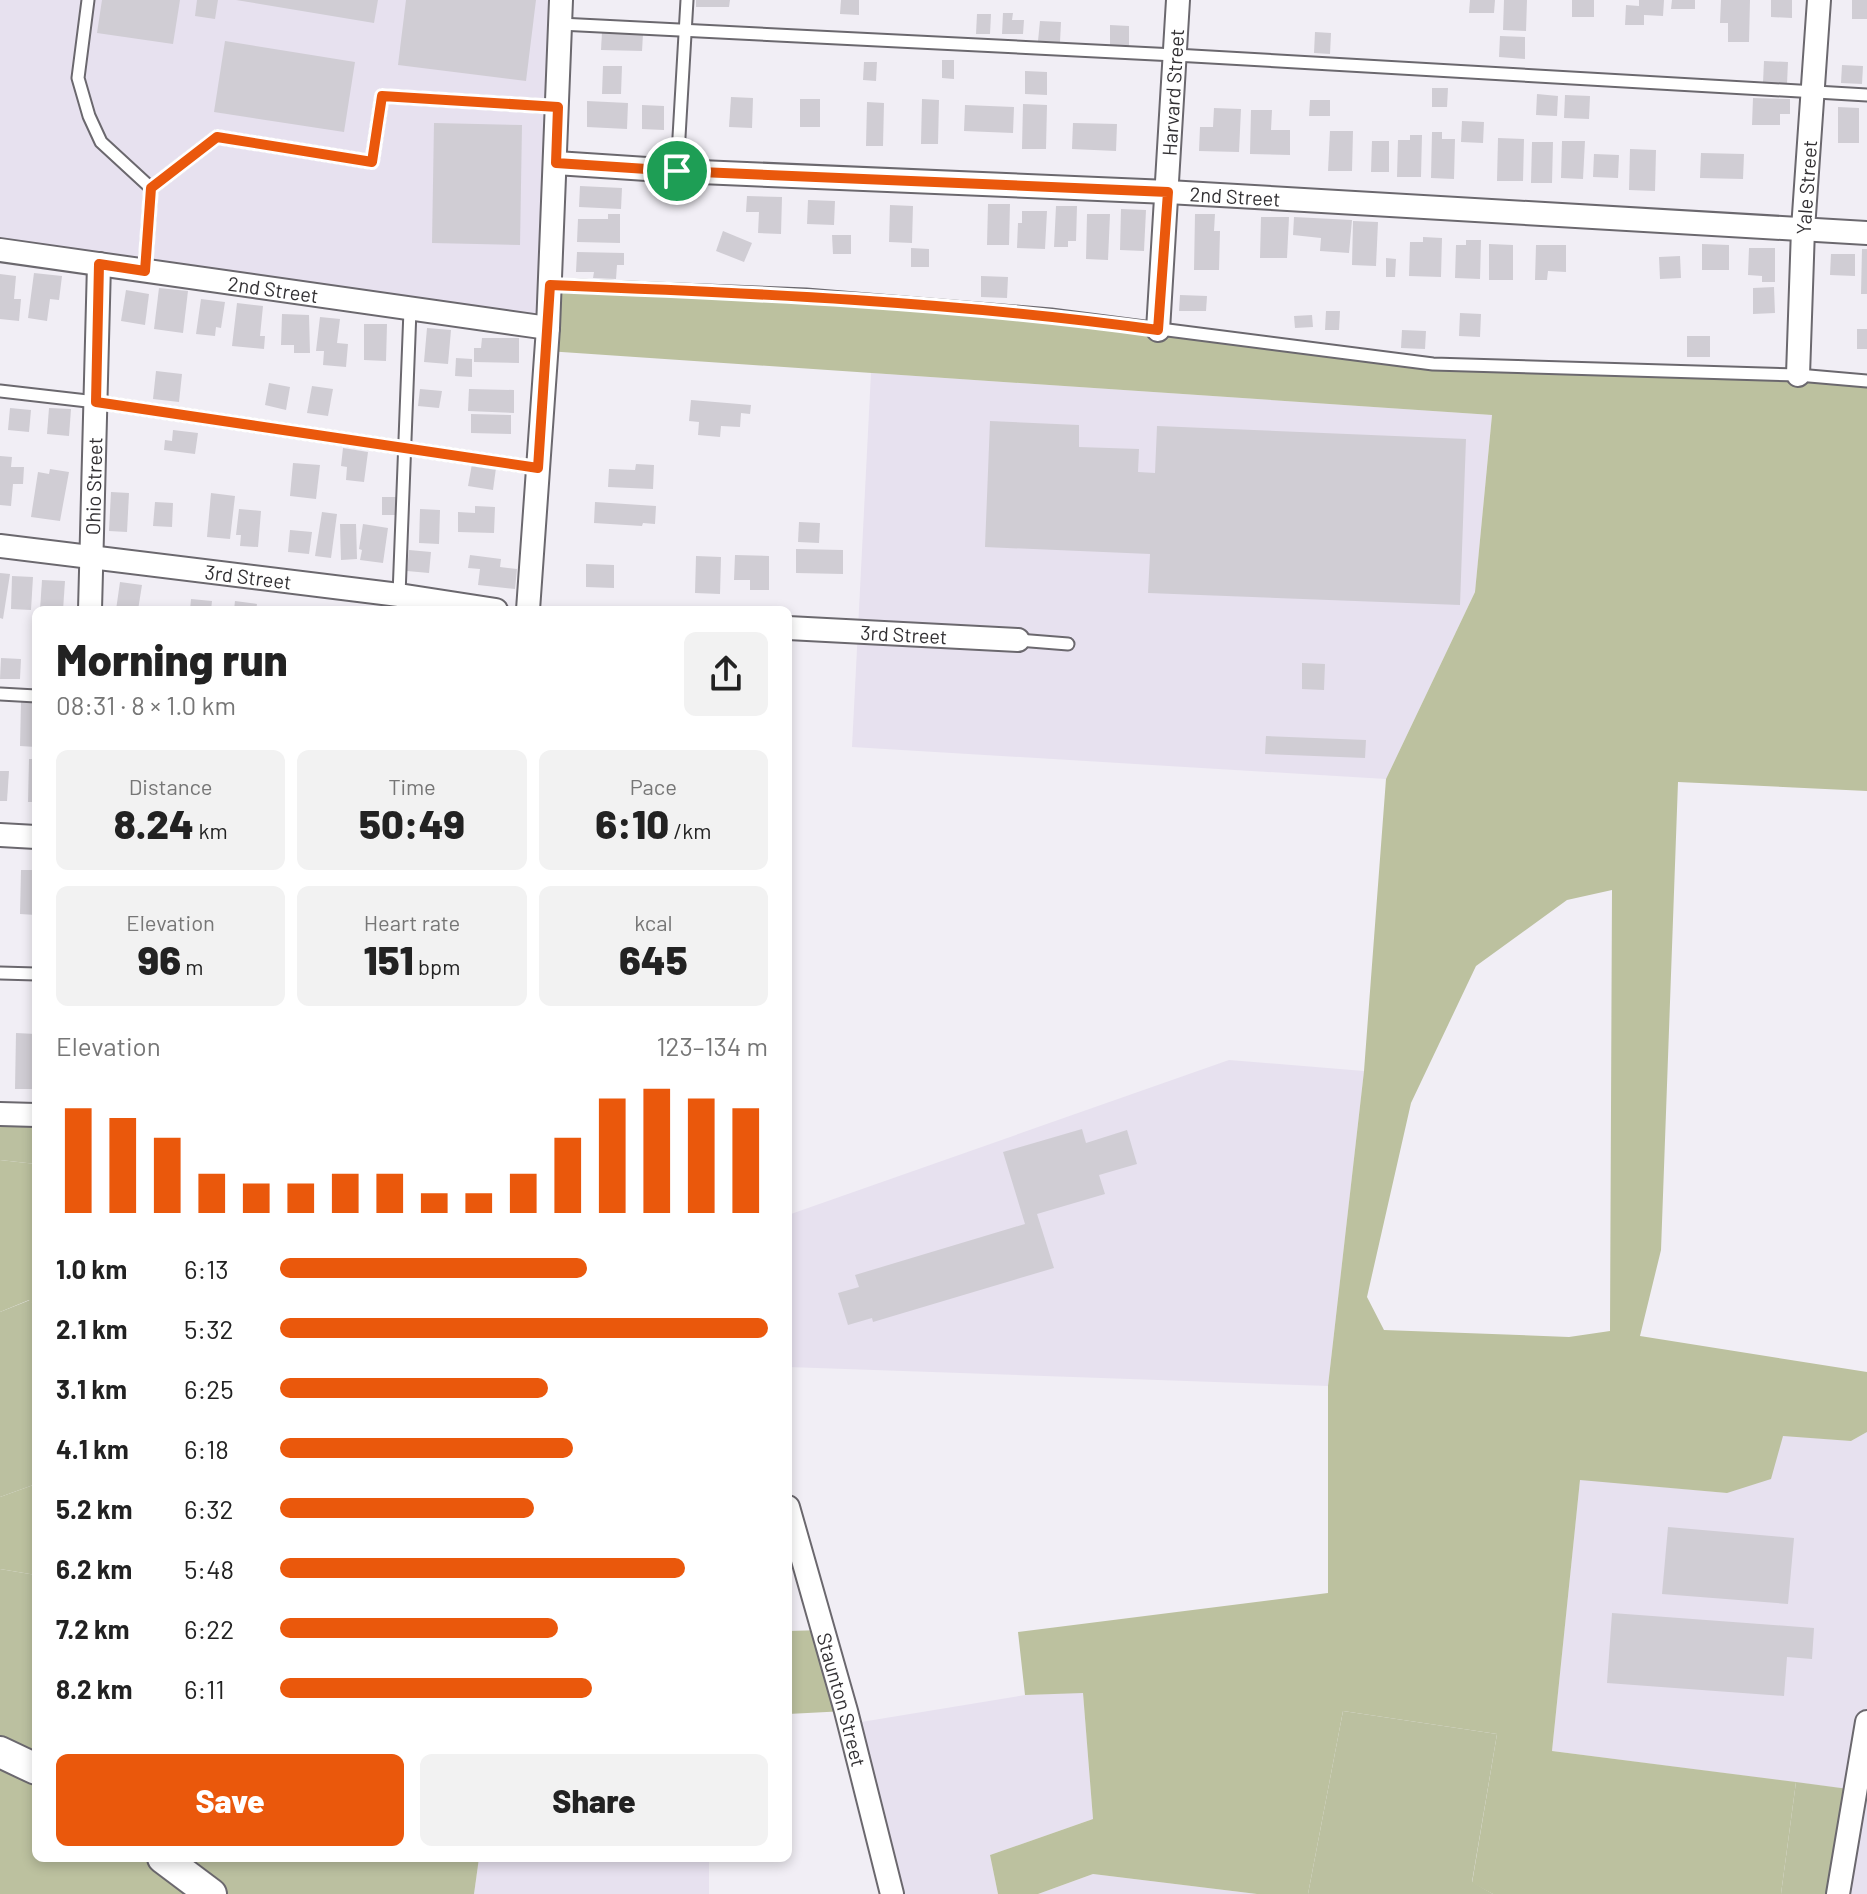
<!DOCTYPE html>
<html lang="en">
<head>
<meta charset="utf-8">
<style>
	:root { --surface:#fff; --page:#f2f2f2; --text:#222; --muted:#767676; --accent:#ea580c }
	body { margin:0; font-family:Barlow,sans-serif; background:var(--page); color:var(--text); height:100vh; display:flex; flex-direction:column; font-size:30px; white-space:nowrap }
	* { box-sizing:border-box; margin:0 }
	p { font-size:26px; color:var(--muted) }
	.icon { flex:none; width:44px; height:44px; fill:none; stroke:currentColor; stroke-width:2; stroke-linecap:round; stroke-linejoin:round }
	.map { position:relative; flex:1; overflow:hidden }
	.drawer { position:absolute; left:32px; top:606px; width:760px; height:1256px; display:flex; flex-direction:column; background:var(--surface); border-radius:12px; box-shadow:0 4px 12px #0003 }
	.drawer>* { flex:none }
	.pin { position:absolute; display:grid; place-items:center; width:68px; height:68px; color:#fff; margin:-34px; border:4px solid #fff; border-radius:50%; box-shadow:0 2px 8px #0007 }
	.round { display:grid; place-items:center; flex:none; width:84px; height:84px; border-radius:12px; background:var(--page) }
	.head { display:flex; align-items:center; justify-content:space-between; height:136px; padding:0 24px }
	h1 { font-size:44px; font-weight:800; line-height:60px }
	.stats { display:grid; grid-template-columns:repeat(3,1fr); gap:12px; height:136px; padding:8px 24px }
	.stats div { display:grid; align-content:center; border-radius:12px; background:var(--page); text-align:center }
	.stats b { font-size:40px; font-weight:800 }
	.stats small { font-size:22px; font-weight:400 }
	.stats p { font-size:22px }
	.chart { height:224px; padding:16px 24px }
	.chart p { display:flex; justify-content:space-between }
	.chart svg { width:100%; height:144px; margin-top:8px; stroke:var(--accent); stroke-width:6 }
	.action { display:flex; gap:16px; margin-top:auto; padding:16px 24px }
	.action a { flex:1; height:92px; border-radius:12px; background:var(--accent); color:#fff; font-size:32px; font-weight:800; line-height:92px; text-align:center }
	.action a+a { background:var(--page); color:var(--text) }
	ul { padding:0 24px; list-style:none; font-size:26px }
	li { display:grid; grid-template-columns:128px 96px 1fr; align-items:center; height:60px }
	li i { height:20px; border-radius:10px; background:var(--accent) }
	.map>svg:first-child { display:block }
	.built { fill:#e7e1ef }
	.green { fill:#bbc0a0 }
	.forest { fill:#bcc19f; fill-rule:evenodd }
	.building { fill:#d0cdd4 }
	.lines { fill:none; stroke-linecap:round; stroke-linejoin:round }
	.lane-casing { stroke:#6b686e; stroke-width:15 }
	.street-casing { stroke:#6b686e; stroke-width:26 }
	.secondary-casing { stroke:#6b686e; stroke-width:34 }
	.lane { stroke:#fff; stroke-width:11 }
	.street { stroke:#fff; stroke-width:22 }
	.secondary { stroke:#fff; stroke-width:30 }
	.route-casing { stroke:#fff; stroke-width:16 }
	.route { stroke:#ea580c; stroke-width:10 }
	.labels { text-anchor:middle; dominant-baseline:central; stroke-width:6; stroke-linejoin:round; paint-order:stroke }
	.street-label { font-size:20px; fill:#323033; stroke:#f1eef5 }
</style>
</head>
<body>
<div class="map">
<svg width="1867" height="1894" viewBox="0 0 1867 1894">
	<rect width="100%" height="100%" fill="#f1eef5"/>
	<g class="built">
		<path d="M0,0H561L548,328L0,250Z"/>
		<path d="M871,373L1492,415L1475,592L1386,779L852,747Z"/>
		<path d="M1229,1060L1364,1071L1328,1386L788,1367V1215Z"/>
		<path d="M1867,1432V1894H1838L1855,1790L1552,1751L1580,1479L1727,1493L1782,1435L1851,1441Z"/>
		<path d="M1083,1692L1093,1819L990,1855L998,1894H892L849,1724L1025,1695Z"/>
		<path d="M479,1858H709V1894H474Z"/>
		<path d="M1093,1874L1257,1894H1038Z"/>
	</g>
	<g class="green">
		<path d="M0,1114L36,1115V1164L0,1160Z"/>
		<path d="M30,1300L36,1308V1484L0,1497V1312Z"/>
		<path d="M0,1569L36,1575V1769L0,1752Z"/>
		<path d="M1343,1711L1497,1734L1472,1882L1493,1894H1308Z"/>
		<path d="M1796,1782L1856,1790L1838,1894H1781Z"/>
		<path d="M163,1858H479L474,1894H211Z"/>
	</g>
	<g class="forest">
		<path d="M550,285L1051,315L1433,364L1867,381V791L1678,782L1661,1250L1640,1336L1867,1372V1432L1851,1441L1783,1436L1771,1479L1727,1493L1580,1480L1552,1751L1796,1782L1781,1894H1493L1472,1883L1497,1734L1343,1711L1308,1894H1257L1093,1874L1038,1894H998L990,1855L1093,1819L1083,1693L1025,1695L1018,1632L1328,1593V1386L1364,1071L1386,779L1475,592L1492,415L547,351ZM1612,890L1610,1331L1569,1337L1384,1330L1367,1297L1411,1103L1476,966L1567,900Z"/>
		<path d="M0,1160L36,1164V1308L29,1300L0,1312Z"/>
		<path d="M36,1484V1575L0,1569V1497Z"/>
		<path d="M823,1630L846,1711L788,1714V1631Z"/>
		<path d="M0,1752L36,1769V1858H163L211,1894H0Z"/>
	</g>
	<g class="building">
		<path d="M102,0H180L173,44L97,33Z"/>
		<path d="M197,0H218L215,19L195,16Z"/>
		<path d="M236,0H378L374,23Z"/>
		<path d="M406,0H536L526,81L398,65Z"/>
		<path d="M696,0H730L729,7H696Z"/>
		<path d="M841,0H859V15L840,14Z"/>
		<path d="M1470,0H1495L1494,13H1469Z"/>
		<path d="M1504,0H1527L1526,31L1503,30Z"/>
		<rect x="1572" y="0" width="22" height="17"/>
		<path d="M1639,0H1664L1663,16L1644,15V25H1625L1626,5L1639,6Z"/>
		<path d="M1672,0H1695V9H1671Z"/>
		<path d="M1721,0H1750L1749,42H1728V23H1720Z"/>
		<path d="M1771,0H1792V18L1771,17Z"/>
		<rect x="1852" y="0" width="15" height="19"/>
		<path d="M1003,13H1013L1012,20H1024L1023,34H1002Z"/>
		<path d="M977,14H991L990,34H976Z"/>
		<path d="M1040,21L1061,22L1060,42L1038,41Z"/>
		<path d="M1110,25L1129,26V47H1110Z"/>
		<path d="M602,32L643,34L642,51L601,50Z"/>
		<path d="M1315,32L1331,33L1330,54L1314,53Z"/>
		<path d="M1500,36L1525,37V59L1499,57Z"/>
		<path d="M225,41L355,62L344,132L214,112Z"/>
		<path d="M942,60H954V79L942,78Z"/>
		<path d="M1764,61L1788,62L1787,84L1763,83Z"/>
		<path d="M864,62H877L876,81L863,80Z"/>
		<path d="M1842,65L1863,66L1862,84L1841,83Z"/>
		<path d="M603,66H622L621,94H602Z"/>
		<path d="M1025,71L1047,72V95L1025,94Z"/>
		<path d="M1432,88H1448L1447,107H1432Z"/>
		<path d="M1537,94L1558,96L1557,116L1536,115Z"/>
		<path d="M1565,95L1590,96L1589,119L1564,118Z"/>
		<path d="M731,97L753,98L752,128L729,127Z"/>
		<path d="M1753,98L1790,99V114H1780V125H1752Z"/>
		<rect x="800" y="99" width="20" height="28"/>
		<path d="M922,99L939,100L938,144H921Z"/>
		<path d="M1310,100H1330V116H1309Z"/>
		<path d="M587,101L628,103L627,129L587,127Z"/>
		<path d="M867,102L884,103L883,146H866Z"/>
		<path d="M1023,104L1047,105L1046,149H1022Z"/>
		<path d="M642,105L664,106V130L642,129Z"/>
		<path d="M965,105L1014,107L1013,133L964,131Z"/>
		<path d="M1838,107L1859,108V143H1838Z"/>
		<path d="M1214,108L1241,109L1239,152L1199,151L1200,127H1213Z"/>
		<path d="M1251,110H1272L1271,130H1290V155L1250,154Z"/>
		<path d="M1462,121L1484,122L1483,143L1461,142Z"/>
		<path d="M434,123L522,125L520,245L432,243Z"/>
		<path d="M1073,123L1117,124L1116,151L1072,149Z"/>
		<path d="M1330,131H1353L1352,171H1328Z"/>
		<path d="M1432,132H1442V139H1455L1454,179L1431,178Z"/>
		<path d="M1410,135H1422L1421,177H1397L1398,140H1410Z"/>
		<path d="M1498,138L1524,139L1523,181H1497Z"/>
		<path d="M1372,141H1389V172H1371Z"/>
		<path d="M1562,141H1585L1583,179L1561,178Z"/>
		<path d="M1532,142H1553L1552,183H1531Z"/>
		<path d="M1630,149L1656,150L1655,191L1629,190Z"/>
		<path d="M1701,153L1744,154L1743,179L1700,178Z"/>
		<path d="M1594,154L1619,155L1618,178L1593,177Z"/>
		<path d="M580,186L622,188L621,209L579,207Z"/>
		<path d="M747,196L782,197L781,234L758,233L759,212H746Z"/>
		<path d="M808,200L835,201L834,225L807,224Z"/>
		<path d="M988,204H1010L1009,245H987Z"/>
		<path d="M890,205L913,206L912,243L889,242Z"/>
		<path d="M1056,206H1077L1076,241H1068V247H1054Z"/>
		<path d="M1121,209L1146,210L1144,251L1120,250Z"/>
		<path d="M1022,211H1047L1045,249L1017,248L1018,223H1022Z"/>
		<path d="M608,214H620V243L577,242L578,219H608Z"/>
		<path d="M1087,214H1110L1108,260L1086,259Z"/>
		<path d="M1195,214H1215L1214,231H1220L1219,270H1194Z"/>
		<path d="M1261,217H1289L1287,258H1260Z"/>
		<path d="M1294,217L1352,220L1349,253L1320,251L1321,238L1293,235Z"/>
		<path d="M1353,221L1378,222L1376,266L1352,265Z"/>
		<path d="M723,231L752,243L744,262L716,251Z"/>
		<path d="M832,235H851V254H833Z"/>
		<path d="M1423,237L1442,238L1441,277L1409,276L1410,242H1423Z"/>
		<path d="M1466,240H1481L1480,279L1455,278L1456,245H1466Z"/>
		<path d="M1489,244L1513,245V280H1489Z"/>
		<path d="M1702,244L1729,245V270H1702Z"/>
		<path d="M1536,245H1566V272L1548,271L1547,280H1535Z"/>
		<path d="M911,248L929,249V267H911Z"/>
		<path d="M1749,248H1775V282H1762V276L1748,275Z"/>
		<path d="M1862,249H1867V294H1861Z"/>
		<path d="M577,252L624,253V265H617L616,279L593,278L594,272H576Z"/>
		<path d="M1831,254H1855V276L1830,275Z"/>
		<path d="M1680,256L1681,278L1660,279L1659,257Z"/>
		<path d="M1386,258L1396,259L1395,277H1386Z"/>
		<path d="M34,273L62,276L59,300L50,299L47,321L28,318Z"/>
		<path d="M0,274L16,276L14,299H21L19,321L0,319Z"/>
		<path d="M981,276L1008,277L1007,298L981,297Z"/>
		<path d="M1774,287L1775,313L1753,314V288Z"/>
		<path d="M159,288L188,291L183,333L154,329Z"/>
		<path d="M126,290L149,294L145,325L121,321Z"/>
		<path d="M1180,295L1207,296L1206,311H1179Z"/>
		<path d="M201,299L225,302L221,328L216,327L215,336L196,334Z"/>
		<path d="M237,303L263,306L260,336H265L264,349L232,346Z"/>
		<path d="M1326,311H1340L1339,330H1325Z"/>
		<path d="M1460,313L1481,314L1480,337L1459,336Z"/>
		<path d="M282,314L309,315L310,353H294V345H281Z"/>
		<path d="M1312,315L1313,327L1295,328L1294,316Z"/>
		<path d="M320,317L340,319L337,343L348,344L346,367L323,365L324,351H316Z"/>
		<path d="M364,324H387L386,361L364,360Z"/>
		<path d="M427,328L451,330L448,364L424,362Z"/>
		<rect x="1857" y="329" width="10" height="20"/>
		<path d="M1402,330L1426,331L1425,349L1401,348Z"/>
		<rect x="1687" y="336" width="23" height="21"/>
		<path d="M482,338H519V363L474,362V348H481Z"/>
		<path d="M456,358L472,359V377L455,376Z"/>
		<path d="M156,371L182,374L179,402L153,399Z"/>
		<path d="M269,383L290,387L286,410L265,405Z"/>
		<path d="M312,386L333,389L328,416L307,413Z"/>
		<path d="M420,389L442,391L439,408L418,406Z"/>
		<path d="M469,389L514,390V413L468,411Z"/>
		<path d="M691,400L751,405L750,414L741,413L740,427L721,426L720,437L698,435L699,422L689,421Z"/>
		<path d="M10,408L31,410L29,432L8,430Z"/>
		<path d="M49,408L71,409L69,436L47,434Z"/>
		<path d="M471,414L511,415V434L471,433Z"/>
		<path d="M990,421L1079,425V447L1139,449L1138,472L1155,473L1157,426L1466,439L1460,605L1148,593L1150,554L985,547Z"/>
		<path d="M173,430L198,433L195,454L164,450L165,440L172,441Z"/>
		<path d="M343,448L368,452L364,482L346,480L347,467L341,466Z"/>
		<path d="M0,456L12,457L11,467H24L23,484H13L11,506L0,505Z"/>
		<path d="M293,463L320,465L316,499L290,496Z"/>
		<path d="M472,464L496,468L493,490L468,486Z"/>
		<path d="M636,464L654,465L653,489L608,487L609,469L635,470Z"/>
		<path d="M50,469L69,472L60,521L31,517L38,472L49,474Z"/>
		<path d="M111,492L129,493L127,532L109,531Z"/>
		<path d="M211,493L235,496L230,539L207,537Z"/>
		<path d="M382,497H397L396,515H382Z"/>
		<path d="M155,502L173,503L172,527L153,526Z"/>
		<path d="M595,502L656,506L655,524L643,523L642,526L594,523Z"/>
		<path d="M475,506L495,507L494,533L458,532V512L475,513Z"/>
		<path d="M239,509L261,511L258,547L240,546L241,535H236Z"/>
		<path d="M420,509L440,510L439,544L419,543Z"/>
		<path d="M322,512L337,514L331,558L315,556Z"/>
		<path d="M799,522L820,523L819,543L798,542Z"/>
		<path d="M340,524H356L357,559L341,560Z"/>
		<path d="M363,524L388,528L383,563L360,560L362,550L359,549Z"/>
		<path d="M290,530L312,532L309,554L288,552Z"/>
		<path d="M796,549L843,550V574L796,573Z"/>
		<path d="M409,550L431,552L429,573L407,571Z"/>
		<path d="M470,555L501,559L500,567L517,569L515,589L478,585L480,569L468,568Z"/>
		<path d="M735,555L769,556V590H750V580H734Z"/>
		<path d="M696,556L721,557L720,594L695,593Z"/>
		<path d="M586,564L614,565V588L586,587Z"/>
		<path d="M0,573L10,574L3,619L0,618Z"/>
		<path d="M12,576L33,577L31,610L11,609Z"/>
		<path d="M42,580L65,581L63,610H40Z"/>
		<path d="M120,582L142,585L138,610H116Z"/>
		<path d="M191,599L212,601L211,610H190Z"/>
		<path d="M235,601L257,604L256,610H234Z"/>
		<path d="M1,658L21,659L20,679H0Z"/>
		<path d="M1302,663L1325,664L1324,690L1302,689Z"/>
		<path d="M21,701H36V747L20,746Z"/>
		<path d="M1266,736L1366,740L1365,758L1265,754Z"/>
		<path d="M29,759H36V802H28Z"/>
		<path d="M0,771H9L7,801H0Z"/>
		<path d="M21,870H36V915L20,914Z"/>
		<path d="M16,1033L36,1034V1089H15Z"/>
		<path d="M1082,1129L1086,1143L1127,1130L1137,1164L1099,1175L1105,1194L1037,1214L1054,1268L873,1322L872,1318L848,1325L838,1293L859,1287L855,1275L1025,1224L1003,1152Z"/>
		<path d="M1668,1527L1794,1538L1788,1604L1662,1594Z"/>
		<path d="M1612,1613L1814,1628L1812,1659L1787,1657L1784,1696L1607,1683Z"/>
	</g>
	<g class="lines">
		<g class="lane-casing">
			<g id="lane">
				<path d="M88,0L78,78L89,116L101,142L151,188L145,271"/>
				<path d="M560,24L1175,55L1867,95"/>
				<path d="M677,171L687,0"/>
				<path d="M151,188L217,137L372,162L382,96L558,107"/>
				<path d="M550,285L806,295L1051,315L1433,364L1798,375L1867,381"/>
				<path d="M0,391L96,402L538,468"/>
				<path d="M399,595L410,310"/>
				<path d="M1018,640L1068,644"/>
				<path d="M0,694L36,696"/>
				<path d="M0,973L36,974"/>
			</g>
		</g>
		<g class="street-casing">
			<g id="street">
				<path id="s1" d="M556,163L677,171L1168,192L1867,233"/>
				<path id="s2" d="M0,250L548,328"/>
				<path id="s3" d="M1158,330L1178,0"/>
				<path id="s4" d="M1798,375L1803,229L1819,0"/>
				<path id="s5" d="M0,546L399,595L496,610"/>
				<path id="s6" d="M90,610L99,264"/>
				<path d="M528,610L548,328L561,0"/>
				<path id="s7" d="M788,628L1018,640"/>
				<path d="M0,835L36,837"/>
				<path d="M0,1114L36,1115"/>
				<path id="s8" d="M788,1507L846,1711L892,1894"/>
				<path d="M1838,1894L1867,1722"/>
			</g>
		</g>
		<g class="secondary-casing">
			<g id="secondary">
				<path d="M0,1752L36,1769"/>
				<path d="M163,1858L211,1894"/>
			</g>
		</g>
		<use href="#lane" class="lane"/>
		<use href="#street" class="street"/>
		<use href="#secondary" class="secondary"/>
	</g>
	<g class="lines">
		<g class="route-casing">
			<path id="route" d="M382,96L558,107L556,163L677,171L1168,192L1158,330C957,302 754,293 550,285L538,468L96,402L99,264L145,271L151,188L217,137L372,162Z"/>
		</g>
		<use href="#route" class="route"/>
	</g>
	<g class="labels">
		<g class="street-label">
			<text stroke="none"><textPath href="#s3" startOffset="238">Harvard Street</textPath></text>
			<text stroke="none"><textPath href="#s4" startOffset="188">Yale Street</textPath></text>
			<text stroke="none"><textPath href="#s1" startOffset="680">2nd Street</textPath></text>
			<text stroke="none"><textPath href="#s2" startOffset="276">2nd Street</textPath></text>
			<text stroke="none"><textPath href="#s6" startOffset="124">Ohio Street</textPath></text>
			<text stroke="none"><textPath href="#s5" startOffset="250">3rd Street</textPath></text>
			<text stroke="none"><textPath href="#s7" startOffset="116">3rd Street</textPath></text>
			<text stroke="none"><textPath href="#s8" startOffset="200">Staunton Street</textPath></text>
		</g>
	</g>
</svg>
<div class="pin" style="left:677px;top:171px;background:#1e9e55"><svg class="icon" aria-label="arrive" viewBox="0 0 24 24"><path d="M6 21V4h12l-3 4 3 4H6"/></svg></div>
<section class="drawer">
<div class="head"><div><h1>Morning run</h1><p>08:31 · 8 × 1.0 km</p></div><a class="round"><svg class="icon" aria-label="share" viewBox="0 0 24 24"><path d="M12 15V3M7 8l5-5 5 5M5 13v7h14v-7"/></svg></a></div>
<div class="stats">
<div><p>Distance</p><b>8.24<small> km</small></b></div>
<div><p>Time</p><b>50:49</b></div>
<div><p>Pace</p><b>6:10<small> /km</small></b></div>
</div>
<div class="stats">
<div><p>Elevation</p><b>96<small> m</small></b></div>
<div><p>Heart rate</p><b>151<small> bpm</small></b></div>
<div><p>kcal</p><b>645</b></div>
</div>
<div class="chart"><p><span>Elevation</span>123–134 m</p>
<svg viewBox="0 0 160 44" preserveAspectRatio="none"><path d="M5 44V12M15 44V15M25 44V21M35 44V32M45 44V35M55 44V35M65 44V32M75 44V32M85 44V38M95 44V38M105 44V32M115 44V21M125 44V9M135 44V6M145 44V9M155 44V12"/></svg>
</div>
<ul>
<li><b>1.0 km</b>6:13<i style="width:63%"></i></li>
<li><b>2.1 km</b>5:32<i style="width:100%"></i></li>
<li><b>3.1 km</b>6:25<i style="width:55%"></i></li>
<li><b>4.1 km</b>6:18<i style="width:60%"></i></li>
<li><b>5.2 km</b>6:32<i style="width:52%"></i></li>
<li><b>6.2 km</b>5:48<i style="width:83%"></i></li>
<li><b>7.2 km</b>6:22<i style="width:57%"></i></li>
<li><b>8.2 km</b>6:11<i style="width:64%"></i></li>
</ul>
<div class="action"><a>Save</a><a>Share</a></div>
</section>
</div>
</body>
</html>
